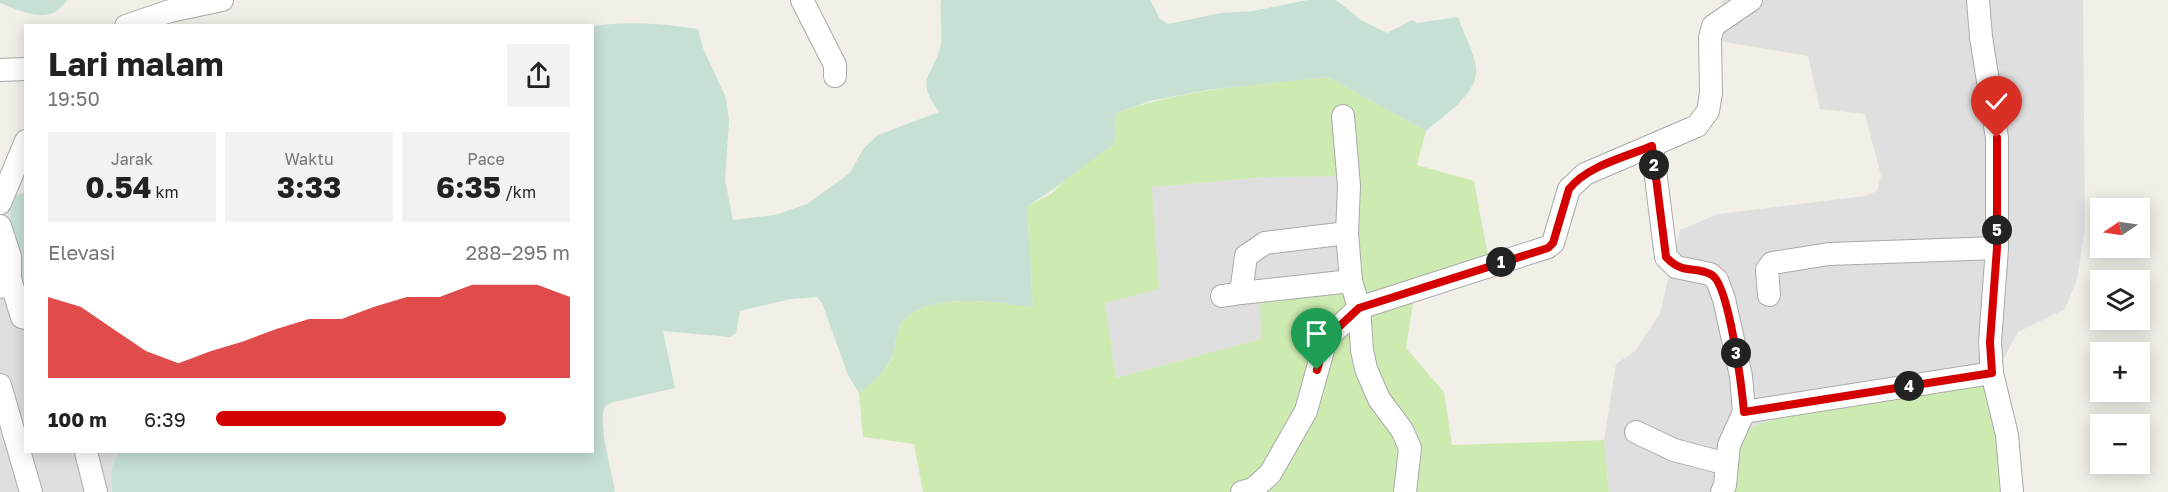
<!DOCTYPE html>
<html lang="id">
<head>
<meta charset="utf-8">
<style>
	:root { --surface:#fff; --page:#f2f2f2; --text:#222; --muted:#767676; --accent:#d40000 }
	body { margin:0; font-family:"Golos Text",sans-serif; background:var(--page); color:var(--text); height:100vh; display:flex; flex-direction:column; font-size:22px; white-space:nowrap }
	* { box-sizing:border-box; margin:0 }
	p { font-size:20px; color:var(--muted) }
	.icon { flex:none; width:33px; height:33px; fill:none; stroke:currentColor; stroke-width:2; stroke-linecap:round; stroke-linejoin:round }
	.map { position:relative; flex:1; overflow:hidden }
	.side { position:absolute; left:24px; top:24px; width:570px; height:429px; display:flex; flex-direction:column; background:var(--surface); border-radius:0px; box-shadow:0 3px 15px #0003 }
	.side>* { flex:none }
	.needle { width:39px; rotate:257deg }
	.buttons { position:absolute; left:2090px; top:198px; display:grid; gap:12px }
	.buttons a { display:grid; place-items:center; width:60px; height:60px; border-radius:0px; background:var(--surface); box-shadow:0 3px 15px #0003; font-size:30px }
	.pin { position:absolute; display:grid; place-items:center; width:51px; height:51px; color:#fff; margin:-62px -26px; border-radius:50% 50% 50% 0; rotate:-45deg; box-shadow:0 0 6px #0007 }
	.pin .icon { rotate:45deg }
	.km { position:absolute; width:30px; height:30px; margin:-15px; border-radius:50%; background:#222; color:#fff; font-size:16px; line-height:30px; text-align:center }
	.round { display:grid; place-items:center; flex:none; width:63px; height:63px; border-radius:0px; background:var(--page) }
	.headline { display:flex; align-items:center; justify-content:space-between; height:102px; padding:0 24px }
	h1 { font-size:33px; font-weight:700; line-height:45px }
	.stats { display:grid; grid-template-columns:repeat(3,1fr); gap:9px; height:102px; padding:6px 24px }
	.stats div { display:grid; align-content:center; border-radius:0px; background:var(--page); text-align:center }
	.stats b { font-size:30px; font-weight:700 }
	.stats small { font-size:16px; font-weight:400 }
	.stats p { font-size:16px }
	.chart { height:168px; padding:12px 24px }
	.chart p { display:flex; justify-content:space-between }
	.chart svg { width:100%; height:108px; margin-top:6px; fill:var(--accent); opacity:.7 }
	ul { padding:0 24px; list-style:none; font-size:20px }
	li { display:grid; grid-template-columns:96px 72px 1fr; align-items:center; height:45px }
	li i { height:15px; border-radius:8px; background:var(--accent) }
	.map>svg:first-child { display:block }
	.residential { fill:#e0dfdf }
	.grass { fill:#cdebb0; fill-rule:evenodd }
	.wetland { fill:#c6e0d4 }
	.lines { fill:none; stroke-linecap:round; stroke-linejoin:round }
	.minor-casing { stroke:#a9a9a9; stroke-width:24 }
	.minor { stroke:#fff; stroke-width:22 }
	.route-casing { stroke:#fff; stroke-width:12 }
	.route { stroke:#d40000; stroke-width:8 }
</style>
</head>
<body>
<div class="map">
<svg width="2168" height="492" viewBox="0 0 2168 492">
	<rect width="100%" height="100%" fill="#f2efe9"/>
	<g class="residential">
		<path d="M1723,0H2083L2085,228L2077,280L2065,309L2018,332L1992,380L1720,492H1609L1604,440L1616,364L1635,351L1660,313L1680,230L1718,214L1865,196L1877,191L1881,176L1865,114L1820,109L1808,56L1720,41L1717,24Z"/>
		<path d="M1343,156L1348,285L1261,339L1116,378L1105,303L1159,289L1152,187L1266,177L1336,176Z"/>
		<path d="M16,196L10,212L25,306L26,452H118L111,471L112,492H0V204Z"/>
	</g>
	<g class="grass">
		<path d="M1328,77L1426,131L1417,165L1474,181L1489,262L1415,290L1406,348L1444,392L1452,445L1604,440L1609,492H923L914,444L863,437L859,393C871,384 884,373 891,360C896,349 895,334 901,324C922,291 1001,301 1033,308L1027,206L1051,194L1075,170L1113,145C1119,134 1111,123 1117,113C1185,88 1257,85 1328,77ZM1342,158L1348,285L1260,290L1261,339L1116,378L1105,303L1159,289L1152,187L1266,177L1336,176Z"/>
		<path d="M1992,380L2012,492H1720L1732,452L1754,426L1815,407Z"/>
	</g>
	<g class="wetland">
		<path d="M0,0H67C51,26 23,12 0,3Z"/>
		<path d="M941,0H1150L1160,19L1168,24L1221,13L1253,11L1308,0H1336L1361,20L1387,33L1412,20L1417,23L1458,17C1463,32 1473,50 1476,66C1480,93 1444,115 1426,131L1328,77L1207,90L1150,101L1117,113C1111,123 1119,134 1113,145C1083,165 1058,189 1027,206L1033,308C1001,301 922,291 901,324C895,334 896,349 891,359C884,373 871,384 859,393L848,375L822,303L817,297L791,299L740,311L736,333L730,337L663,331L675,388L614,402L605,406C597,425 612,469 615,492H112L111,471L118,452H592L593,26C627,21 663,23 698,29L703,48L726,98L729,121L725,180L733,220L775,215L807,204L850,173L863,149L878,135L939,112C915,78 931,80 940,48C944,33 939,15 941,0Z"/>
		<path d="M25,192L26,306H23L10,212L16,196Z"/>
	</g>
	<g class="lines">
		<g class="minor-casing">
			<g id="minor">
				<path d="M802,0L835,65V76"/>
				<path d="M1978,0L1981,37L1997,138V248L1990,342L1992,373L2007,435L2012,492"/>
				<path d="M126,26L170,11L222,0"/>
				<path d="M0,70L26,69"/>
				<path d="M1343,116L1349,186L1347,233L1351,281L1359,308L1362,350L1366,369L1379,399L1402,430L1410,448L1405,492"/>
				<path d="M1652,146L1666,257L1676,267L1710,274L1717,280L1724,299L1741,376L1744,412L1729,445L1725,485L1722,492"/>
				<path d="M0,203L26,141"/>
				<path d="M0,226L10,257V279L0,287"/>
				<path d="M10,279L22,317L26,318"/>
				<path d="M1241,293L1351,281"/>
				<path d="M1769,295L1767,270L1772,263L1829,254L1997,248"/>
				<path d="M1222,296L1241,293L1246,256L1265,243L1347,233"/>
				<path d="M0,385L31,492"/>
				<path d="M1744,412L1992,373"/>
				<path d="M1636,432L1674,450L1727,464"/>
				<path d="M86,452L96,492"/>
				<path d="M1242,492L1253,489L1270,474L1306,411L1326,339L1359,308L1548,247L1553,243L1569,189L1585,174L1697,126L1708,111L1711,93L1710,38L1713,26L1751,0"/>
			</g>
		</g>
		<use href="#minor" class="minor"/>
	</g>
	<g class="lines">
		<g class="route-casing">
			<path id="route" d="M1317,370L1326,339L1359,308L1548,248L1553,243L1569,189C1587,166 1625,157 1652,146L1666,257C1684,276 1695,265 1712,275C1729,285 1742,389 1744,412L1992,373L1990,342L1997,248V138"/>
		</g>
		<use href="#route" class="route"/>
	</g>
</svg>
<div class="buttons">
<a><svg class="needle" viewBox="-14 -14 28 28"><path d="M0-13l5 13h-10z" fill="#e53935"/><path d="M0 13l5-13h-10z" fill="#767676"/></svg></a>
<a><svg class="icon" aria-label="layers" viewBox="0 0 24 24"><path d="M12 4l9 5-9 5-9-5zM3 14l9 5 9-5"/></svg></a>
<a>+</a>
<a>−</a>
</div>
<div class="pin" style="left:1317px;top:370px;background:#1e9e55"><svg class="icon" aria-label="arrive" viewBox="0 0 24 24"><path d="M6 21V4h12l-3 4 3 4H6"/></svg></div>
<div class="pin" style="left:1997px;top:138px;background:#d93025"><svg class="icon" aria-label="check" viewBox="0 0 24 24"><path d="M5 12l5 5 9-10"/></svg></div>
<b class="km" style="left:1501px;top:262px">1</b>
<b class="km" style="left:1654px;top:165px">2</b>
<b class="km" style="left:1736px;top:353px">3</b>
<b class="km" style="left:1909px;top:386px">4</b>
<b class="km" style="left:1997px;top:230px">5</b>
<section class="side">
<div class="headline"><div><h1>Lari malam</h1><p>19:50</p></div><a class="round"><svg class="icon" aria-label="share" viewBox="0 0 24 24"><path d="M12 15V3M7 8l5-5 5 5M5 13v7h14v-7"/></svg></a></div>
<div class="stats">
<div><p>Jarak</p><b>0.54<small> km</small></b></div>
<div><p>Waktu</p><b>3:33</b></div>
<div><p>Pace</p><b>6:35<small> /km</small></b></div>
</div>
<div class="chart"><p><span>Elevasi</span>288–295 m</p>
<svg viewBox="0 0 160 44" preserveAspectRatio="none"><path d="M0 44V11L10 15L20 24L30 33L40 38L50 33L60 29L70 24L80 20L90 20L100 15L110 11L120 11L130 6L140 6L150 6L160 11V44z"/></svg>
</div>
<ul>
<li><b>100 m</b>6:39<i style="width:82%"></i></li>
</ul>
</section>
</div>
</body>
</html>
